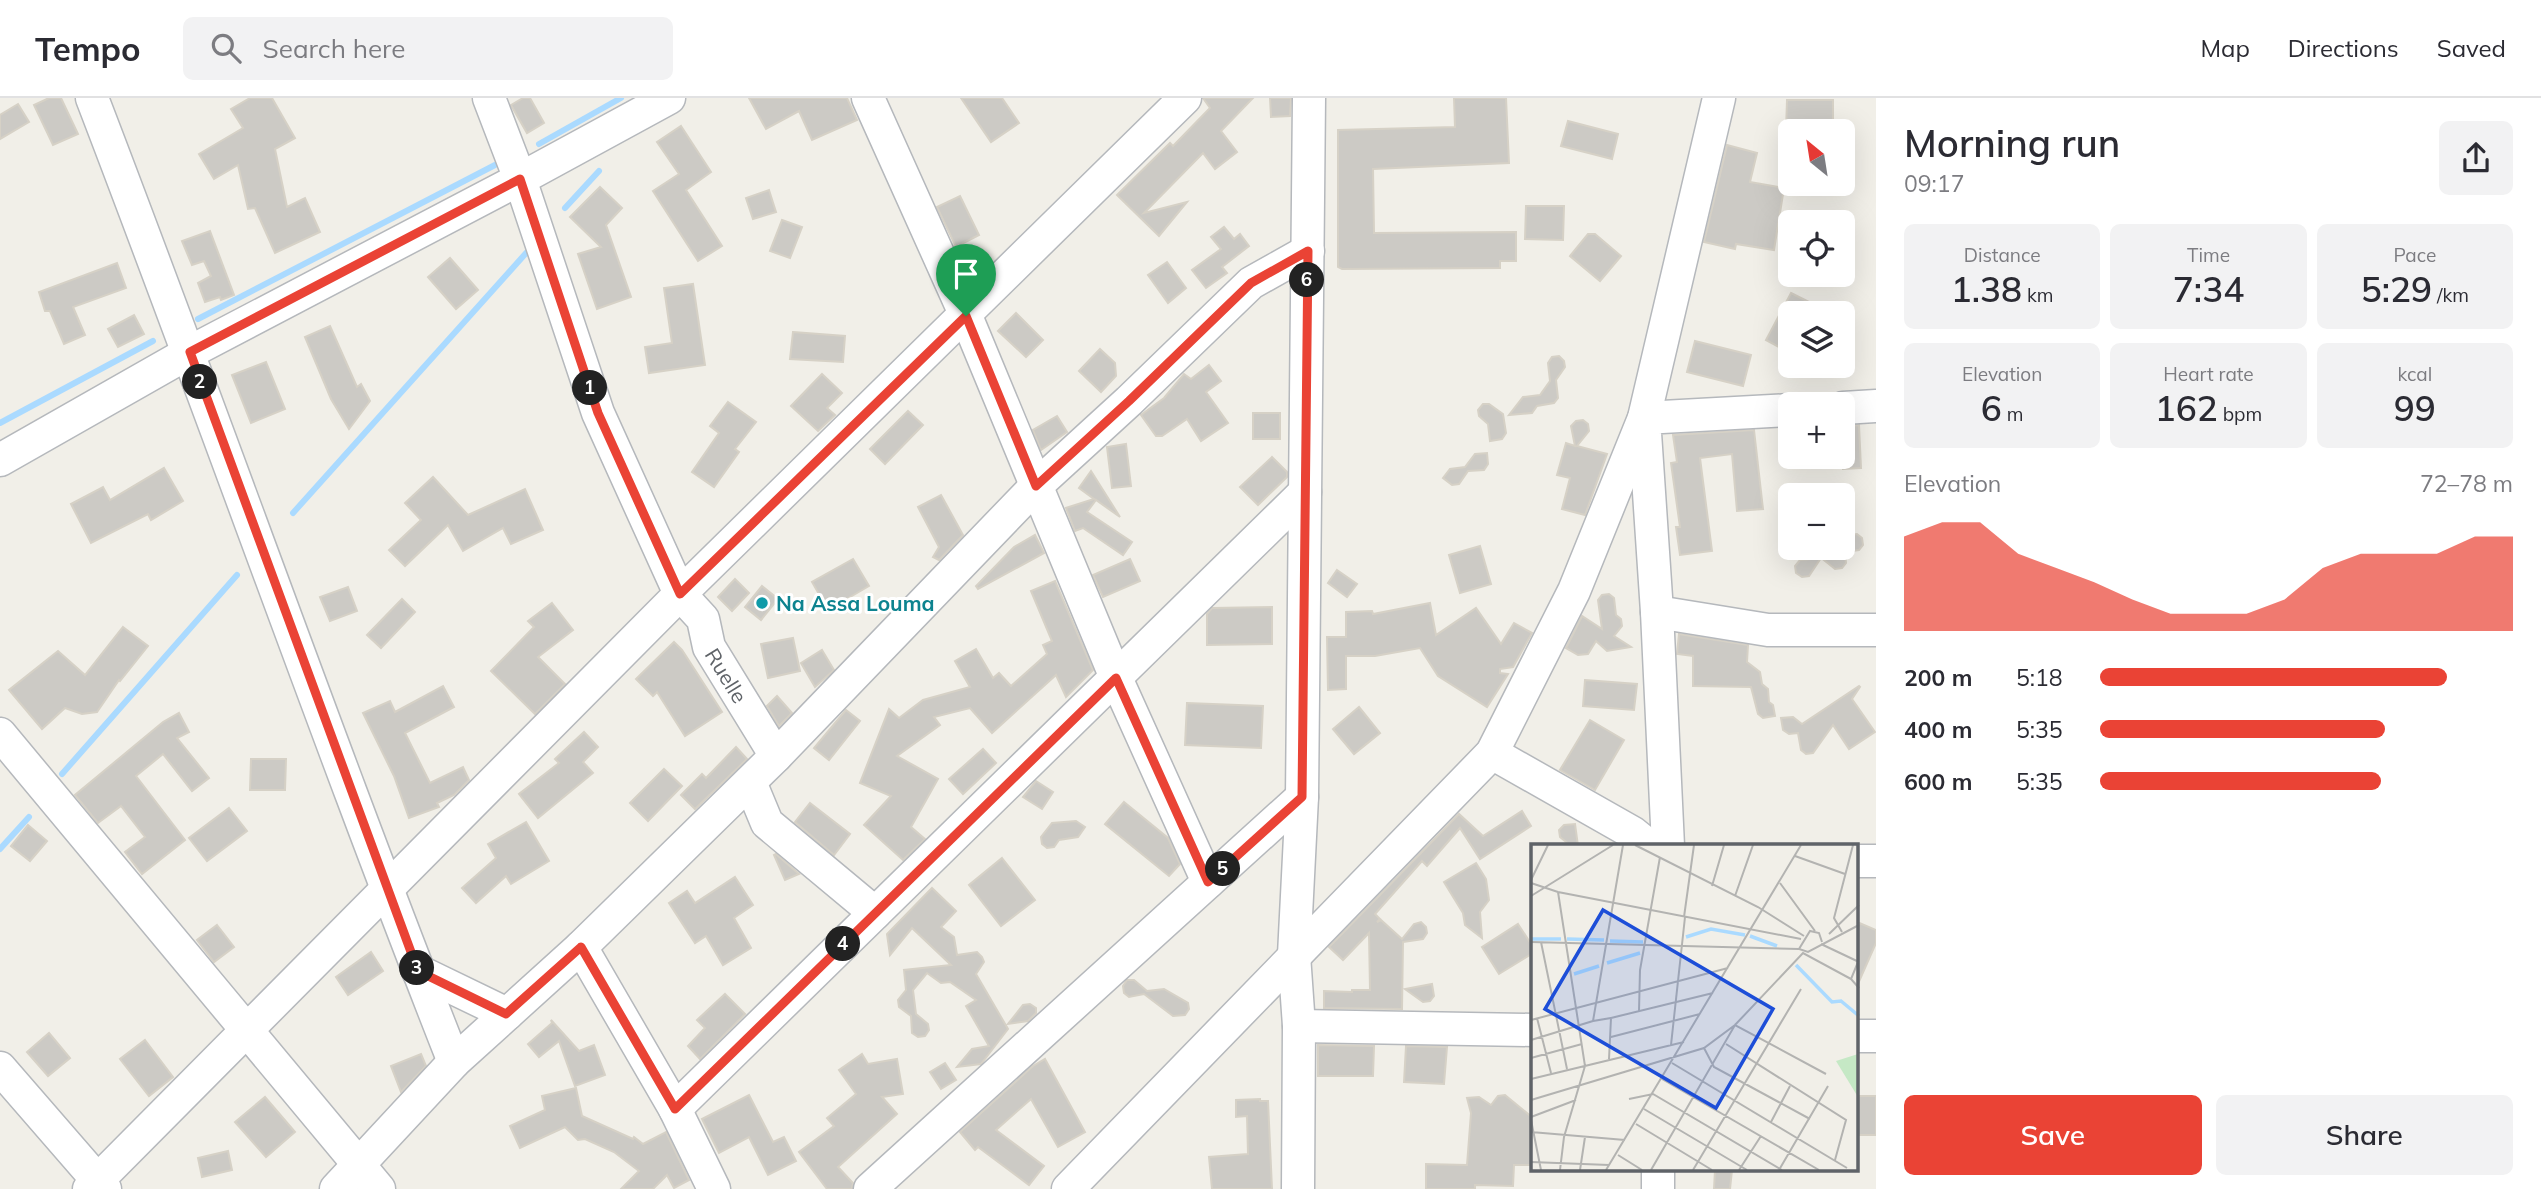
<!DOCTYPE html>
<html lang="en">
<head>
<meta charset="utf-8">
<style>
	:root { --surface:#fff; --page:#f2f2f3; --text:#2b2b33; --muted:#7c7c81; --line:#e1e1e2; --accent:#ea4335 }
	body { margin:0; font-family:Mulish,sans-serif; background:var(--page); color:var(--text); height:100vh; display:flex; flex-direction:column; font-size:26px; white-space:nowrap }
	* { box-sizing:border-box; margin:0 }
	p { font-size:23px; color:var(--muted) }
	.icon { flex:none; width:38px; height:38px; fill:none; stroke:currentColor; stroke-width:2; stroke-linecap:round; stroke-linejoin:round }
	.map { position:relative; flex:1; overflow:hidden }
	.drawer { display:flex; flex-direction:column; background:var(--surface); width:665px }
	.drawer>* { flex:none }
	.needle { width:46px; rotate:330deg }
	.controls { position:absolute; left:1778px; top:21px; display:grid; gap:14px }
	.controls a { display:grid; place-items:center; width:77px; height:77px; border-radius:10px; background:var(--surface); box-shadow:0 7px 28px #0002; font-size:35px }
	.pin { position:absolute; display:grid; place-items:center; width:60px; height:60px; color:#fff; margin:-72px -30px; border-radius:50% 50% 50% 0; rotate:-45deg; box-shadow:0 0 7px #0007 }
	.pin .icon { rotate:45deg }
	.km { position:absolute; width:35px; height:35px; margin:-18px; border-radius:50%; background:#222; color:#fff; font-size:19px; line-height:35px; text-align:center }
	.round { display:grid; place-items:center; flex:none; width:74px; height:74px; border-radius:10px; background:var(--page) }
	.head { display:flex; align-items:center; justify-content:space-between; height:119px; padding:0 28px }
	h1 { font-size:38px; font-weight:600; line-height:52px }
	.figures { display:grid; grid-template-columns:repeat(3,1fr); gap:10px; height:119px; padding:7px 28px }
	.figures div { display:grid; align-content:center; border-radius:10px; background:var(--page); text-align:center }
	.figures b { font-size:35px; font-weight:600 }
	.figures small { font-size:19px; font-weight:400 }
	.figures p { font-size:19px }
	.chart { height:196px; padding:14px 28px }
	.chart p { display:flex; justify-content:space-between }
	.chart svg { width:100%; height:126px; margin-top:7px; fill:var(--accent); opacity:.7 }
	.button { display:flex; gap:14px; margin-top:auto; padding:14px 28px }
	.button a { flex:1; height:80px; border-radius:10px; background:var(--accent); color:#fff; font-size:28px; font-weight:600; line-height:80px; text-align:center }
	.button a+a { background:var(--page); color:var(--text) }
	ul { padding:0 28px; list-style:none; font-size:23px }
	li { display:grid; grid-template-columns:112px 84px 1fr; align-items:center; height:52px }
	li i { height:18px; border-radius:9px; background:var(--accent) }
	header { display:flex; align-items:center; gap:42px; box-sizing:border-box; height:98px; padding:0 35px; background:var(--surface); border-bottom:2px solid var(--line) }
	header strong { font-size:33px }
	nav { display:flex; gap:38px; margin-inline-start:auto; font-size:24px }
	.search { width:490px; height:63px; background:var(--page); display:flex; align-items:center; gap:18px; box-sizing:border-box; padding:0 24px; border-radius:10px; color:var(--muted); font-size:26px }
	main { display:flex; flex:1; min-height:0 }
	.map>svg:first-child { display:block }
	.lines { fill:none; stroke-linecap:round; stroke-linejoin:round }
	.stream { stroke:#aadaff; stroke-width:6 }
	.building { fill:#cccac5; stroke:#d6d1c6; stroke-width:2 }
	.minor-casing { stroke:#b5b8bc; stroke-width:35 }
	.minor { stroke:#fff; stroke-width:32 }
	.route-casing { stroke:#fff; stroke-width:14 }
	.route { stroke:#ea4335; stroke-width:9 }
	.culture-dot { fill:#0f9aa8; stroke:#fff; stroke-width:2.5 }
	.labels { text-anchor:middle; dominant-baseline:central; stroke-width:6; stroke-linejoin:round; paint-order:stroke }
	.culture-label { font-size:21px; font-weight:bold; fill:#0d838f; stroke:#fff; text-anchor:start }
	.street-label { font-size:21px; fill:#5f6368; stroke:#fff }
	.inset-river { fill:none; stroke:#aadaff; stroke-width:3.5 }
	.inset-road { fill:none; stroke:#b3b3b1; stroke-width:2 }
	.view { fill:#1d4ed8; fill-opacity:0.15; stroke:#1d4ed8; stroke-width:3.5 }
	.inset-edge { fill:none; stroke:#5f6368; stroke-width:3.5 }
</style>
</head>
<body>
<header>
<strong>Tempo</strong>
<div class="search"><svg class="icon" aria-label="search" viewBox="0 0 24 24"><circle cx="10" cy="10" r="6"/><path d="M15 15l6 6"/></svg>Search here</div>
<nav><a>Map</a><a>Directions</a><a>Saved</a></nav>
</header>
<main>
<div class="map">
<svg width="1876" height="1091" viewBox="0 0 1876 1091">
	<rect width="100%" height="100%" fill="#f1efe8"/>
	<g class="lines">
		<g class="stream">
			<path d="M539,46L621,0"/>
			<path d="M565,110L599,73"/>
			<path d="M198,221L495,67"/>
			<path d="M0,325L153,243"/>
			<path d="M293,415L527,154"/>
			<path d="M62,676L237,477"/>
			<path d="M0,751L29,719"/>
		</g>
	</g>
	<g class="building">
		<path d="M49,0H61L78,36L53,47L34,7Z"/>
		<path d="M250,0H272L295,40L275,51L287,109L305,100L320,134L275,155L255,110L248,111L238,67L214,81L199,56L243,30L231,11Z"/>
		<path d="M523,0H530L544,25L527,35L511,7Z"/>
		<path d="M749,0H847L857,22L812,42L799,13L766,31Z"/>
		<path d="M961,0H1002L1019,25L991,44Z"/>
		<path d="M1203,0H1253L1221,33L1237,54L1215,71L1203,55L1144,115L1187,104L1159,138L1117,97L1170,45L1173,48L1210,10Z"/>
		<path d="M1270,0H1291L1290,18L1271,19Z"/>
		<path d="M1454,0H1506L1509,65L1373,71L1374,135L1516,134V163H1500V170L1342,171L1338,169V32L1455,29Z"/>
		<path d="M1787,2H1833V33H1786Z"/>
		<path d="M18,6L29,24L0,41V17Z"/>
		<path d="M1568,23L1618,36L1612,61L1561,48Z"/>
		<path d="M681,28L711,74L686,92L722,148L698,163L653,93L679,76L657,44Z"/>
		<path d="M1727,47L1757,55L1750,84L1784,90L1774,152L1736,146L1735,151L1704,144Z"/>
		<path d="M600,89L622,110L606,127L631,199L597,211L578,156L601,149L570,119Z"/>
		<path d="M769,92L776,114L753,121L746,100Z"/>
		<path d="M960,98L979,137L956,149L937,109Z"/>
		<path d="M1526,108H1564L1563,142L1525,141Z"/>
		<path d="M782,122L802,129L790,160L770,153Z"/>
		<path d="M1224,129L1234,141L1240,136L1249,148L1222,169L1227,175L1206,190L1192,172L1221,151L1211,139Z"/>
		<path d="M210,133L234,197L221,202L220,199L205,204L198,185L211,178L204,163L192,167L182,143Z"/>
		<path d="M1588,136H1595L1621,158L1600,183L1570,158Z"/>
		<path d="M450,160L478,192L456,211L428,179Z"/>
		<path d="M1167,164L1186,190L1168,205L1148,177Z"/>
		<path d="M117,165L126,190L73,209L85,237L64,246L50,213H45L39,194Z"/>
		<path d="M693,186L705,267L649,275L645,249L672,245L664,190Z"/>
		<path d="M1791,195L1831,215H1790V255L1766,242Z"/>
		<path d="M1016,215L1043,242L1026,259L998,233Z"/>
		<path d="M134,217L144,236L118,249L108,231Z"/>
		<path d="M330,228L357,289L361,286L370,303L349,331L331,301L305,239Z"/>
		<path d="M793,234L845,238L843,264L790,261Z"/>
		<path d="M1695,243L1751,257L1743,288L1687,274Z"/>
		<path d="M1100,251L1115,265L1116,278L1101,294L1079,273Z"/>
		<path d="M1559,258L1564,263L1565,269L1556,282L1558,300L1554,305L1537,308L1532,315L1509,317L1523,299L1540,297L1550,283L1548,265L1552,259Z"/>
		<path d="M266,264L285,311L251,325L232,277Z"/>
		<path d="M1209,267L1221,283L1206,294L1228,325L1201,343L1187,321L1162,338H1156L1141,317L1164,300L1184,276L1191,281Z"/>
		<path d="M822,276L842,295L827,310L835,317L818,333L791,308Z"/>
		<path d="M728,304L756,324L735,351L739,354L714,389L692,374L719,335L710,328Z"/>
		<path d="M1483,306H1489L1503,316L1506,335L1502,341L1490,343L1488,326L1479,318L1478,312Z"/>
		<path d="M908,313L923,327L885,366L870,351Z"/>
		<rect x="1253" y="315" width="27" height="26"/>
		<path d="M1057,318L1067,334L1041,352L1033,332Z"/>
		<path d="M1583,322L1588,326L1589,333L1577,348L1607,356L1585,417L1562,411L1570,380L1557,377L1566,345L1575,348L1571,328L1576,323Z"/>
		<path d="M1859,327L1861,370L1843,371V328Z"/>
		<path d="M1754,332L1763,411L1737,413L1732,356L1700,360L1712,453L1680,457L1676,429H1680L1671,365L1677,364L1673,337Z"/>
		<path d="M1126,346L1131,388L1112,390L1107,349Z"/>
		<path d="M1487,355L1488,366L1484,372L1468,373L1459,386L1452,387L1443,380L1450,371L1465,369L1475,356Z"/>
		<path d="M1272,359L1287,374V379L1258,407L1240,389Z"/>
		<path d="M164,370L183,403L151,422L148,416L91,445L71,406L103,389L110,402Z"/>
		<path d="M1091,373L1120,419L1096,402L1087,414L1132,444L1123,457L1083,430L1075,433L1066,410L1094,401L1079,390Z"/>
		<path d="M433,379L468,417L525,391L543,432L511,446L503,430L463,453L448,427L405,468L389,452L421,422L405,405Z"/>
		<path d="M941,397L963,437L939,462L933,459L939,449L918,409Z"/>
		<path d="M1857,436L1862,440L1863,447L1859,452L1845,454L1846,465L1842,470L1835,471L1809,450H1843V446L1850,437Z"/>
		<path d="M1035,437L1044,455L978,491L976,488L1014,449Z"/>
		<path d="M1480,448L1491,486L1460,495L1449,457Z"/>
		<path d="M1821,460L1809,478L1802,479L1796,475L1795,468L1800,462Z"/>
		<path d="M853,461L869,488L828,512L812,484Z"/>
		<path d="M1130,461L1140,483L1103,499L1093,477Z"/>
		<path d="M1337,472L1357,486L1347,499L1328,485Z"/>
		<path d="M735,481L749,495L732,513L718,499Z"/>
		<path d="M1055,483L1093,572L1066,599L1056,577L992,635L970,610L934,619L940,627L897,658L938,681L911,729L925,741L903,762L864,727L891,698L860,685L889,611L899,620L923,602L970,589L955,563L976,551L993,580L999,575L1011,588L1047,556L1043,547L1052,543L1031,493Z"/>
		<path d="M762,488L778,501L761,522L745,509Z"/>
		<path d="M348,489L357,513L330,523L320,499Z"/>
		<path d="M1609,496L1614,500L1616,517L1621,521L1622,528L1614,538L1631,549L1607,553L1596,543L1588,556L1578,557L1566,550L1582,518L1602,531L1598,502L1602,497Z"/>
		<path d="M402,501L415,514L381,550L367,537Z"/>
		<path d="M552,505L573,532L538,559L565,586L535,616L491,573L534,529L528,523Z"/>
		<path d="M1430,505L1436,537L1476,510L1501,546L1514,525L1532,535L1513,569L1500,571V575L1508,576L1487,609L1438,578L1420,550L1375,558H1346V591L1328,592L1327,539H1346V514L1372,513L1373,516Z"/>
		<path d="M1272,509V546L1207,547V516L1212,510Z"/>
		<path d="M123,529L148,548L120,583L119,582L97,614L82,616L65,610L42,631L9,592L58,553L85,577Z"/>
		<path d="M1679,536L1748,547L1747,564L1760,574L1762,586L1768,591L1769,604L1773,607L1775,618L1763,620L1758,616L1751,589L1693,588V558L1677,556Z"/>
		<path d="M793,540L800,573L768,580L761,546Z"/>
		<path d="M674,544L682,552L722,614L685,638L657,594L653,598L636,581Z"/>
		<path d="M822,552L834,572L815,589L801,565Z"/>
		<path d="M1585,582L1637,586L1634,612L1583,608Z"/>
		<path d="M443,588L454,609L405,635L430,685L463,669L469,682L454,697L437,705L439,709L409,720L394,678L363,615L390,603L395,614Z"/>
		<path d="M1859,588L1860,589L1852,601L1875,634L1849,651L1833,627L1813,655L1806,656L1801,652L1798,635L1789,636L1783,632L1781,620L1793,619L1802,626Z"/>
		<path d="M777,598L792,615L779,628L767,608Z"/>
		<path d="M1187,605L1263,608L1261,650L1185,647Z"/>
		<path d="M1359,609L1380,635L1354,656L1333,631Z"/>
		<path d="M846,612L860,623L829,662L814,650Z"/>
		<path d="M179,615L189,634L177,640L209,680L192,693L163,656L136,678L185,742L142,776L125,754L145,739L121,708L98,725L75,697L163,624Z"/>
		<path d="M1590,622L1624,642L1595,692L1560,672Z"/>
		<path d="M584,634L598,649L583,664L593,675L538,720L519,696L559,665L555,661Z"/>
		<path d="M736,649L747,661L695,711L681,697L702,676L706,680Z"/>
		<path d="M983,651L996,665L963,696L949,681Z"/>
		<path d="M251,661H286L285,692H250Z"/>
		<path d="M664,671L682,688L648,723L630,705Z"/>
		<path d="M1036,683L1053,694L1042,711L1023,699Z"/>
		<path d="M1124,704L1168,740L1180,766L1169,778L1105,726Z"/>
		<path d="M810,705L850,736L834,757L795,724Z"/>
		<path d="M229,710L247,733L207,763L189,740Z"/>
		<path d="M1522,713L1531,728L1480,761L1460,730L1427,768L1422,763L1375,816L1380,821L1377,824L1381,822L1402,841L1414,826L1421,824L1426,829L1427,835L1423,841L1403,844L1402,911L1324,910V893L1352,894V892H1370L1369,835L1343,862L1329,849L1459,716L1483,738Z"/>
		<path d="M1076,723L1085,729L1078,739L1059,742L1054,749L1047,750L1042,746L1041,739L1052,725Z"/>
		<path d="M526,724L549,763L511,786L506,778L476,805L462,790L496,760L488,746Z"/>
		<path d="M1575,726L1578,748H1571L1560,739L1559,732L1564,727Z"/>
		<path d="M28,727L47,743L30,763L11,748Z"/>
		<path d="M776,756L799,776L785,782L774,757Z"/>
		<path d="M1002,760L1035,802L1001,828L969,787Z"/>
		<path d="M1476,765L1486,781L1489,802L1480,814L1482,840L1465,827L1463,815L1444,784Z"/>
		<path d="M735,779L753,807L734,820L751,850L723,867L706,838L695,845L669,805L687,793L695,805Z"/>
		<path d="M932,790L956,813L941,829L954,839L957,857L977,854L982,859L984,864L976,876L1008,931L981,966L957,969L972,951L989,948L966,908L976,902L950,884L941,885L927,875L913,892L916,916L928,926L929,932L925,938L918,939L912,935L911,918L899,909L898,902L906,892L904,872L951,867L912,830L890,857L887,836Z"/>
		<path d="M1857,824L1876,832V845L1857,888Z"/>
		<path d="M1518,826L1533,849V855L1499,876L1482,849Z"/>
		<path d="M217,827L234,849L214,864L197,842Z"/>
		<path d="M371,854L383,873L348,897L336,879Z"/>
		<path d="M1127,882H1134L1147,893L1164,891L1188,905L1189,911L1185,917L1173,918L1144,896L1129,899L1124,895L1123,888Z"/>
		<path d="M1432,886L1434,898L1430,903L1423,904L1405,891Z"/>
		<path d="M725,896L745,916L700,961L688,948L705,930L697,922Z"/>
		<path d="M1030,906L1036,910V915L1028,923L1008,926L1023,907Z"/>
		<path d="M551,922L579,953L594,947L605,977L575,988L559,943L539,959L528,946L552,925Z"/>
		<path d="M49,935L70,960L48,978L27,954Z"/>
		<path d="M145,942L173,979L149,998L120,961Z"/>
		<path d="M1318,947L1374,948L1373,978H1318Z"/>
		<path d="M1406,948L1447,949L1444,986L1404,984Z"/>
		<path d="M421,956L426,968L401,994L391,968Z"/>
		<path d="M862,956L868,966L897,961L903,996L882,999L897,1016L838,1069L853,1085L852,1091H827L799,1054L834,1028L827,1020L856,996L839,972Z"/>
		<path d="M1045,961L1085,1034L1058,1049L1031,1001L996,1032L1044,1068L1029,1087L978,1049L975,1052L960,1034L1033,968Z"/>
		<path d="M945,965L956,982L941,991L930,974Z"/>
		<path d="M576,990L582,1018L633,1041L634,1039L643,1046L666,1034L689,1082L674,1090L667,1077L653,1091H621L639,1073L614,1054L585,1041L578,1042L565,1029L520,1050L510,1028L545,1012L542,998Z"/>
		<path d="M749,997L773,1044L784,1039L796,1063L768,1077L749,1039L719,1055L702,1021Z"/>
		<path d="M1505,997L1533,1020V1067H1514L1513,1088L1475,1087V1091H1426V1066L1467,1067L1471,1015L1467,1000L1479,999L1491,1007L1498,998Z"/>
		<rect x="1857" y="998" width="19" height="39"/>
		<path d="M265,999L295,1034L266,1059L235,1024Z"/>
		<path d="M1260,1001V1003H1268L1272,1091H1212L1209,1059L1248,1056L1247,1018L1236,1019V1002Z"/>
		<path d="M228,1053L232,1072L202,1079L198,1060Z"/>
		<path d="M1715,1072H1732L1730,1091H1714Z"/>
	</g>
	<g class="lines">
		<g class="minor-casing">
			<g id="minor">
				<path d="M92,0C215,320 328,644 454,964L581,849L675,1011L714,1091"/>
				<path id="s1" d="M489,0L520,81L598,315L680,496L703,521L709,549L776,658"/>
				<path d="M868,0L966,218L1116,580L1208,784"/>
				<path d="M1843,310L1876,308"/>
				<path d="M0,362L190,254L520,81L669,0"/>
				<path d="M1657,514L1768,532H1876"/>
				<path d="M0,636L379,1091"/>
				<path d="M1492,655L1633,735L1649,748"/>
				<path d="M750,684L767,725L875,815"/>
				<path d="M1668,748L1657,514L1644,320L1790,312"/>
				<path d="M1857,763H1876"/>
				<path d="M581,849L776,658L1036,388L1129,303L1251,185L1308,153"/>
				<path d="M418,873L507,916"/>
				<path d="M1299,928L1533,932"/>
				<path d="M1857,938H1876"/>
				<path d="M0,970L105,1091"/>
				<path d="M675,1011L1305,394"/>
				<path d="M1658,1072V1091"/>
				<path d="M89,1091L680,496L1185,0"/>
				<path d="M336,1091L454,964"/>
				<path d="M870,1091L1302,699"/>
				<path d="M1068,1091L1492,655L1574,493L1644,320L1719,0"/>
				<path d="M1298,1091L1299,928L1294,857L1302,699L1309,0"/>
			</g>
		</g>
		<use href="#minor" class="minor"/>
	</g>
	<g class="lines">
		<g class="route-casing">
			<path id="route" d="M520,81L598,315L680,496L966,218L1036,388L1129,303L1251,185L1308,153L1302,699L1208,784L1116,580L675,1011L581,849L506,916L418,873L190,254Z"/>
		</g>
		<use href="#route" class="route"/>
	</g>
	<circle class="culture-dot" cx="762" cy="505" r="7"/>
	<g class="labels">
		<g class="culture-label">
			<text x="776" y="505">Na Assa Louma</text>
		</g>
		<g class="street-label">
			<text stroke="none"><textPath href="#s1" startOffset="628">Ruelle</textPath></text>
		</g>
	</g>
	<g transform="translate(1531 746)">
		<rect width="327" height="327" fill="#f1efe8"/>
		<path d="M327,210H328L327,253L305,217Z" fill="#c5e8c5"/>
		<path class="inset-river" d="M219,92L246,102M155,93L180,85L214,91M0,95H30M36,95L73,96M79,97L112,98M76,119L109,109M265,121L301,158L310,157L328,172M43,130L68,122"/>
		<path class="inset-road" d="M104,1L227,63L273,92M264,12L314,30M0,36L17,1M0,39L27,48L270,95M249,39L284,87M181,42L193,1M27,48L54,222L33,293L29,326M0,52L82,1M204,52L222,1M153,73L163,1M311,88L303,74L322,1M298,90L328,61M0,98L268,105M10,98L36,225M291,98L288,89L279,87L268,105L277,108L328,81M290,100L328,118M327,118L320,135L328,144M108,167L109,126L129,13M6,174L20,229M80,174L182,149M0,176L197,124M80,193L169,170M0,196L62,177M195,200L315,276L304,316M140,201L154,73M173,204L183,223L279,275M0,214L51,200M78,215L80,174L62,177L92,1M141,219L316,324M0,235L153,198M131,235L288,326M98,255L122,250L251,326M0,256L173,204L204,181L272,109L320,135M113,265L216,326M0,273L45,256M0,276L10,326M240,278L259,242M105,280L181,326M0,288L94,296M87,311L111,326M0,318L78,321M49,326L54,293M75,326L270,1M120,326L204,181L295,230M162,326L270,145M208,326L230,292M248,326L297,242"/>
		<path class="view" d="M72,66L242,165L185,264L14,165Z"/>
		<rect width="327" height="327" class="inset-edge"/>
	</g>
</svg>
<div class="controls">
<a><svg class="needle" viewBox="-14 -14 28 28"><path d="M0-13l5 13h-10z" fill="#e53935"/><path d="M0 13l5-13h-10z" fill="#7c7c81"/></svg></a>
<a><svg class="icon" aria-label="locate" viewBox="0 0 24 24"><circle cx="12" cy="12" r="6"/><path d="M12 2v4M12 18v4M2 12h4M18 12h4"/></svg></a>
<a><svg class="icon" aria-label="layers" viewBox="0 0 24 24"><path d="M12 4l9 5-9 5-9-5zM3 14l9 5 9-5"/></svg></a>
<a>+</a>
<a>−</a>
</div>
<div class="pin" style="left:966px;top:218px;background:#1e9e55"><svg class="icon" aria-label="arrive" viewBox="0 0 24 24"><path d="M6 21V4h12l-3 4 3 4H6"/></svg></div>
<b class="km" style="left:590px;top:290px">1</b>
<b class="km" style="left:200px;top:284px">2</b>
<b class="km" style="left:417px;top:870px">3</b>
<b class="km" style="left:843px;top:846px">4</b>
<b class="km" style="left:1223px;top:771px">5</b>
<b class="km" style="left:1307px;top:182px">6</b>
</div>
<section class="drawer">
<div class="head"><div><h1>Morning run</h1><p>09:17</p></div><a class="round"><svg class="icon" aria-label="share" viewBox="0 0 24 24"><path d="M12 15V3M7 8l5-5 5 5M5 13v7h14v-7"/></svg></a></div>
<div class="figures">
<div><p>Distance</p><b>1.38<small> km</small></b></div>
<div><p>Time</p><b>7:34</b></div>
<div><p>Pace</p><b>5:29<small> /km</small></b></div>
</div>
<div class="figures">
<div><p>Elevation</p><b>6<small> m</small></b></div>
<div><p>Heart rate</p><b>162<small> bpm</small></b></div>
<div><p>kcal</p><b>99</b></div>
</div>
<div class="chart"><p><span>Elevation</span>72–78 m</p>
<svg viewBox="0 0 160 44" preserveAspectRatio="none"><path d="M0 44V11L10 6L20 6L30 17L40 22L50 27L60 33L70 38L80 38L90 38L100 33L110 22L120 17L130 17L140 17L150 11L160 11V44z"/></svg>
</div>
<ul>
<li><b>200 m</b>5:18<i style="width:84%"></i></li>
<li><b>400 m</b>5:35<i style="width:69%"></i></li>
<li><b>600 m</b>5:35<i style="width:68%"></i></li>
</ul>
<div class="button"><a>Save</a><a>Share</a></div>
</section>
</main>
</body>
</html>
